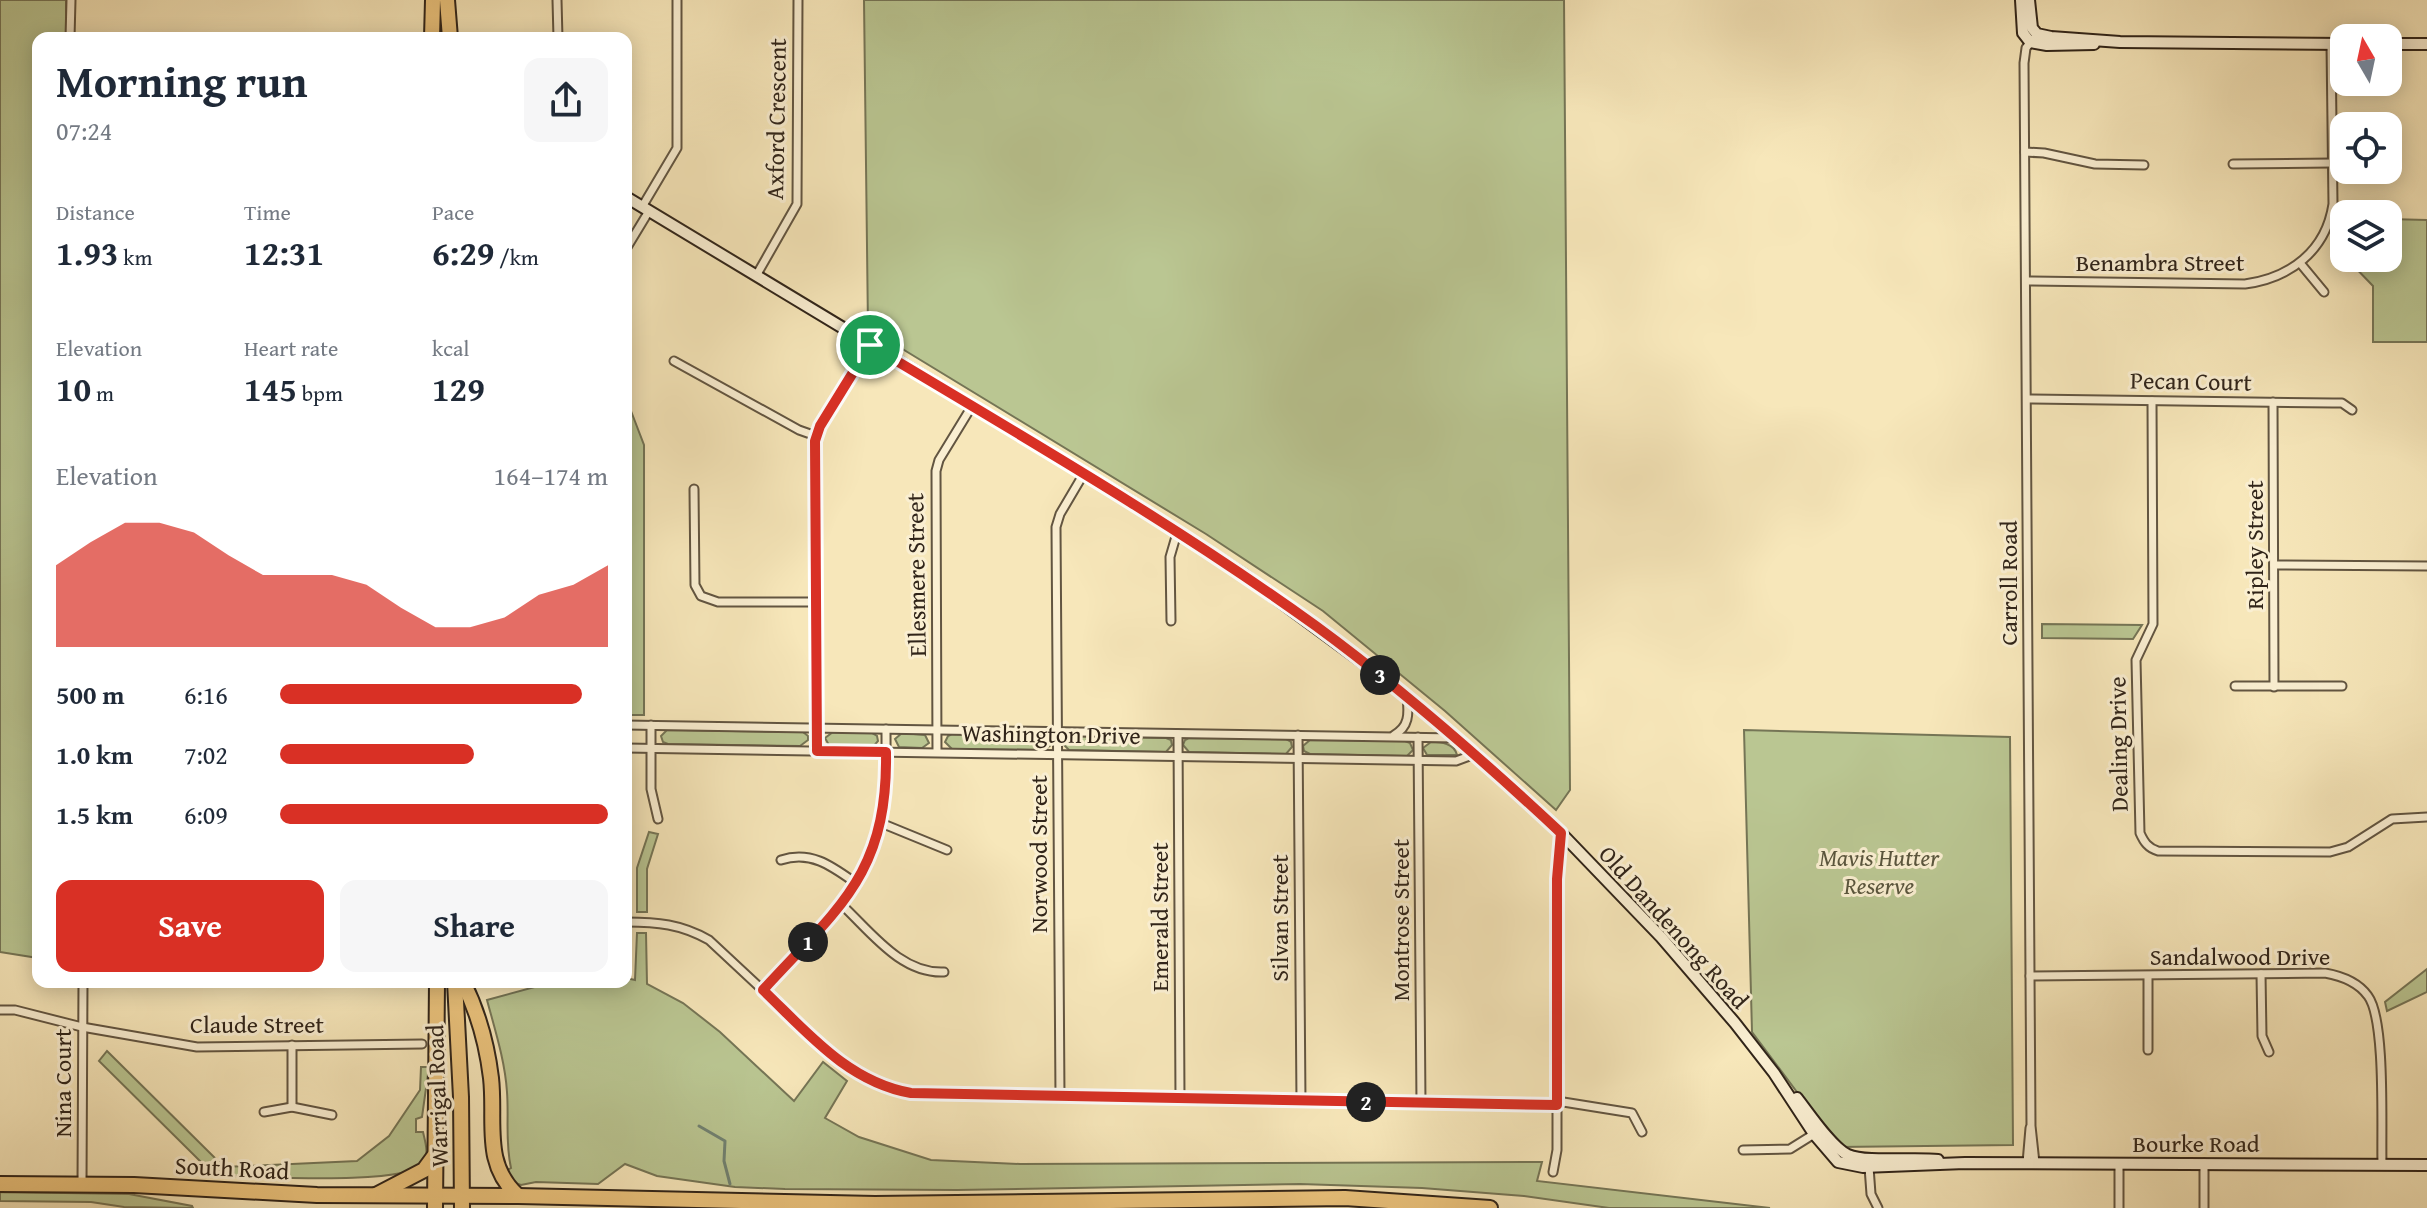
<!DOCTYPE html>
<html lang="en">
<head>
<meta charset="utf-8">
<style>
	:root { --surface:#fff; --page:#f6f6f7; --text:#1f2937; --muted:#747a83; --accent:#d93025 }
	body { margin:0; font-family:"Gentium Book Plus",serif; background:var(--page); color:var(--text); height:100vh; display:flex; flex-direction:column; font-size:30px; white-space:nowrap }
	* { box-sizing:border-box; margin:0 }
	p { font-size:26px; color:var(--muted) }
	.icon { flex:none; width:44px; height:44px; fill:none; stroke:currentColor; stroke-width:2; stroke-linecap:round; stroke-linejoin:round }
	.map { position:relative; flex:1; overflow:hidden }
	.details { position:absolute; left:32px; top:32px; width:600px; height:956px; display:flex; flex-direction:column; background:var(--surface); border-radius:16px; box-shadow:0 4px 20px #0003 }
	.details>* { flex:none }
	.needle { width:52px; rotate:351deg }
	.tools { position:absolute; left:2330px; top:24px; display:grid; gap:16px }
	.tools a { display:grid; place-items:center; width:72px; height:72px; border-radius:16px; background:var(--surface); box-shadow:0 4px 20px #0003; font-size:40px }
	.pin { position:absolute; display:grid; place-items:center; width:68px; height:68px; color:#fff; margin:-34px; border:4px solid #fff; border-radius:50%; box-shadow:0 2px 8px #0007 }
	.km { position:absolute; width:40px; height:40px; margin:-20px; border-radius:50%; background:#222; color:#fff; font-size:22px; line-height:40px; text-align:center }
	.round { display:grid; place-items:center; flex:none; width:84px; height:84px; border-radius:16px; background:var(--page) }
	.summary { display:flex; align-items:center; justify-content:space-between; height:136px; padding:0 24px }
	h1 { font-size:44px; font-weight:700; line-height:60px }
	.figures { display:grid; grid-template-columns:repeat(3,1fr); gap:12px; height:136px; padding:8px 24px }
	.figures div { display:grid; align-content:center }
	.figures b { font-size:34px; font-weight:700 }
	.figures small { font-size:22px; font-weight:400 }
	.figures p { font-size:22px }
	.chart { height:224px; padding:16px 24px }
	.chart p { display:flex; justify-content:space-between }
	.chart svg { width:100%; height:144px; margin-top:8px; fill:var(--accent); opacity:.7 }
	.primary-button { display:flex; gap:16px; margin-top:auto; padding:16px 24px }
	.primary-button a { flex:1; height:92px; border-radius:16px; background:var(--accent); color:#fff; font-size:32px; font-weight:700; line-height:92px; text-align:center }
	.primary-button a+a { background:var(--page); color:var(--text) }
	ul { padding:0 24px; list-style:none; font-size:26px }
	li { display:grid; grid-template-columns:128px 96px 1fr; align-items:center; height:60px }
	li i { height:20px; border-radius:10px; background:var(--accent) }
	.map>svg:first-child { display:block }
	.green { fill:#bac692; stroke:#757556; stroke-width:2 }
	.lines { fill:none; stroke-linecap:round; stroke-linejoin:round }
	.stream { stroke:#718272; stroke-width:3 }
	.street-casing { stroke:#625541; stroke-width:11 }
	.secondary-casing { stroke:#302419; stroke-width:14 }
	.highway-casing { stroke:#302419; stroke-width:18 }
	.street { stroke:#faefd2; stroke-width:7 }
	.secondary { stroke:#faefd2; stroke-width:10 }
	.highway { stroke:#ecc47d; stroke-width:14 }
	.route-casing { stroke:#fff; stroke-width:16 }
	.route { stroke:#d93025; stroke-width:10 }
	.labels { text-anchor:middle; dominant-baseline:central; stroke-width:6; stroke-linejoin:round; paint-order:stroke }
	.street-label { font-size:24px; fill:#302419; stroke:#faefd2 }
	.park-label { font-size:24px; font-style:italic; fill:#59553d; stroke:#faefd2 }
</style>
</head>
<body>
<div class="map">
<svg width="2427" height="1208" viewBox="0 0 2427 1208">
	<rect width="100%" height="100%" fill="#f7e7ba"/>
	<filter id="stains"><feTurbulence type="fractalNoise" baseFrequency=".0025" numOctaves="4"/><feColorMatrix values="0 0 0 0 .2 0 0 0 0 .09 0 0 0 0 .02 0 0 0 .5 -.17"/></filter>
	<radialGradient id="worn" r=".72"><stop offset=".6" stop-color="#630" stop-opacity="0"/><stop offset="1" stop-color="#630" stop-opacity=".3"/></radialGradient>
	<g class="green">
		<path d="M0,0H66V38H38V958L0,952Z"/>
		<path d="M864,0H1564L1570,790L1556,810L1445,711L1323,611L1206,534L868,328Z"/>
		<path d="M2388,219L2427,220V342H2373V286L2346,258H2388Z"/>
		<path d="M626,398L644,445V715H626Z"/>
		<path d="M2042,624L2142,625L2133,639L2042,638Z"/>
		<path d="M667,730L803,732L808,736V740L800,746L668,744L663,742L661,736Z"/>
		<path d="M1744,730L2010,737L2013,1145L1838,1147L1752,1032Z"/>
		<path d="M833,732L872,733L877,736L878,741L873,747H830L825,738Z"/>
		<path d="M902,733L925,735L929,743L922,748L899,747L895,739Z"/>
		<path d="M952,734L1046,736L1050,737L1052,744L1045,750L952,749L945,742L948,736Z"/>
		<path d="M1069,736L1166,738L1171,740L1172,745L1166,752L1069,750L1063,744L1065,738Z"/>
		<path d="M1189,738L1286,739L1291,742L1292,747L1286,754L1189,752L1183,745L1185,740Z"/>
		<path d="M1310,740L1405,741L1410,743L1413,750L1407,756L1310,754L1304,751L1303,746Z"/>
		<path d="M1431,742C1441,742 1454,743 1457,755H1427L1423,748Z"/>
		<path d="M649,832L658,834L647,869V912H637V868Z"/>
		<path d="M637,933H646L647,984L683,1003L720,1032L794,1101L823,1062L847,1081L825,1118L859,1137L931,1160L1020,1164L1542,1162L1537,1181L1770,1208H1609L1524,1196L1422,1188L1300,1184L957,1190L785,1189L735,1187L657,1176L625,1164L598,1184L536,1182L521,1185L510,1181L504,1172L511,1168C505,1142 509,1118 507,1092C505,1061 495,1030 487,1000L553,982H626V978L635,980Z"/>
		<path d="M2427,969V992L2387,1011L2385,1002Z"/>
		<path d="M107,1051L224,1167L357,1161L389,1136L420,1090L421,1067H429L422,1117L416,1119V1132H423C425,1141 429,1153 424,1162C410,1187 254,1176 222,1176L220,1171H226L224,1167L207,1168L99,1061Z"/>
		<path d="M0,1192L129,1194L192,1206L193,1208L124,1207L91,1202L0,1201Z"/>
	</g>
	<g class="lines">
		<path class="stream" d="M699,1126L725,1141L724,1161L730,1184"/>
		<g class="street-casing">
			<g id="street">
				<path d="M557,0L558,38"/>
				<path d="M70,38L71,0"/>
				<path d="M389,38H431"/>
				<path d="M2033,39L2026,48L2024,63L2031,1126L2035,1163"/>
				<path d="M2025,152L2044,153L2095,164L2144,165"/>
				<path d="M2233,164L2333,163"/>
				<path d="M642,207L677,148V0"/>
				<path d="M626,249L649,211"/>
				<path d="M2300,263L2324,292"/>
				<path d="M756,276L797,204L798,0"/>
				<path d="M2026,281L2245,284C2290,278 2326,251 2333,204L2331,44"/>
				<path d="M674,361L799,430L816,436"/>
				<path d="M2027,399L2333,403H2342L2352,410"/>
				<path d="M2152,401L2153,624L2136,660L2140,833C2144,842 2148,848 2158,851L2330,852L2348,847L2392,819L2427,817"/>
				<path d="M2273,402L2274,687"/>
				<path d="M694,489L695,585L701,596L718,602H816"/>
				<path d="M2274,565L2427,566"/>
				<path d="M1171,621L1170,557L1177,533"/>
				<path d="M2235,686H2342"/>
				<path d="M626,725L1456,738"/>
				<path d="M651,725V789L658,819"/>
				<path d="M1178,734L1180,1099"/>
				<path d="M1298,735L1301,1101"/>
				<path d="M1394,735C1409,727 1409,714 1407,698"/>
				<path d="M1418,737L1421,1103"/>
				<path d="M626,748L1456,761L1475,754"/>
				<path d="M817,751L816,436L825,417L870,345"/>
				<path d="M937,752L936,471L939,460L972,406"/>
				<path d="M881,823L947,850"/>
				<path d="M781,860C812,850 833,867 857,884"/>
				<path d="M842,905C871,932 901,974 944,972"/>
				<path d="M626,922C657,922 681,924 709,940L840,1062C871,1084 900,1094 937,1095L1557,1105"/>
				<path d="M2261,974L2262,1036L2269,1052"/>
				<path d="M2030,976L2325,973C2342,976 2358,982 2368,996C2386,1020 2381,1130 2382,1164"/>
				<path d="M2148,976V1050"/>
				<path d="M763,990C810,938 867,892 881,821C887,790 886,760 886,729"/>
				<path d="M0,1010H15L82,1027L197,1047L422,1044"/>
				<path d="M292,1045V1107"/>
				<path d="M1060,1097L1056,527L1060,514L1083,475"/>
				<path d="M1557,1101L1632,1113L1642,1132"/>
				<path d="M264,1112L292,1107L332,1115"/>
				<path d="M1743,1150L1790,1149L1814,1134"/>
				<path d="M2027,1163L2030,1128"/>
				<path d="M2204,1163V1208"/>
				<path d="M1869,1167L1871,1194L1878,1208"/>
				<path d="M1553,1172L1557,1150V873L1561,833"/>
				<path d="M82,1184L83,982"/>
				<path d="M2119,1208V1163"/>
			</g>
		</g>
		<g class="secondary-casing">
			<g id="secondary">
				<path d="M2021,0L2023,33L2030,42L2047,45L2094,44"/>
				<path d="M2029,0L2032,28L2037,34L2051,37L2120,42L2344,44"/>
				<path d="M2388,44H2427"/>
				<path d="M626,197L1120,495L1244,575L1387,680L1475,754L1561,833L1661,937L1735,1023L1774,1073L1814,1134L1838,1162L1863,1167L1965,1163L2427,1165"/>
				<path d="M1797,1098C1808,1112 1832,1148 1848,1155C1866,1163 1915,1157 1938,1160"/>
			</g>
		</g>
		<g class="highway-casing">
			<g id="highway">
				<path d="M447,0L450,38"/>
				<path d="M432,38L433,0"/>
				<path d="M455,982L461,1097L462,1208"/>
				<path d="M463,982C478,1012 487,1045 491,1078C496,1122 482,1163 518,1196"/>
				<path d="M0,1184L134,1185L317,1195L518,1196L875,1204L1345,1198L1490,1208"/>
				<path d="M376,1195L424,1170L435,1155"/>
				<path d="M435,1208L437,982"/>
			</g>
		</g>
		<use href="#street" class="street"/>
		<use href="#secondary" class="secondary"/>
		<use href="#highway" class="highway"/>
	</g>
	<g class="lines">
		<g class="route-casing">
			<path id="route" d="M870,345C1020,435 1173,523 1316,626C1402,689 1483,760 1561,833L1557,879V1105L911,1093C848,1082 807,1032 763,990C839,907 888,874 886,752L817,751L815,441L820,426Z"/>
		</g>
		<use href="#route" class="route"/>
	</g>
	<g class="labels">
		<g class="street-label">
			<text transform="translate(776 119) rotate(-89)">Axford Crescent</text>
			<text x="2160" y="262">Benambra Street</text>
			<text transform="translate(2191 381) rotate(1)">Pecan Court</text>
			<text transform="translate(2254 545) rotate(-90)">Ripley Street</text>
			<text transform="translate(916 575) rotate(-91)">Ellesmere Street</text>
			<text transform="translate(2008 583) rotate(-90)">Carroll Road</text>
			<text transform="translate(1051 734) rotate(1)">Washington Drive</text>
			<text transform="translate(2118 744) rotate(-91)">Dealing Drive</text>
			<text transform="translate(1038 854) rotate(-90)">Norwood Street</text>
			<text transform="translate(1159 917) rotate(-90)">Emerald Street</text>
			<text transform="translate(1279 918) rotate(-90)">Silvan Street</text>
			<text transform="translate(1400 920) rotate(-90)">Montrose Street</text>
			<text transform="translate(1674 927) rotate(48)">Old Dandenong Road</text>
			<text x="2240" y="956">Sandalwood Drive</text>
			<text x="257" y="1024">Claude Street</text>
			<text transform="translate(62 1083) rotate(-90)">Nina Court</text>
			<text transform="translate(437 1096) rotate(-92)">Warrigal Road</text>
			<text x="2196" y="1143">Bourke Road</text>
			<text transform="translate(232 1168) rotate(3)">South Road</text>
		</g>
		<g class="park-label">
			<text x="1879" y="857">Mavis Hutter<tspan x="1879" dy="28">Reserve</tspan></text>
		</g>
	</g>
	<rect width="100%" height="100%" filter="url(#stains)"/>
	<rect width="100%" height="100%" fill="url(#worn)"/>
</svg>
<div class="tools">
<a><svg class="needle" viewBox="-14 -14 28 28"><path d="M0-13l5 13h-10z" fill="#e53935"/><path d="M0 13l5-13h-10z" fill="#747a83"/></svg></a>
<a><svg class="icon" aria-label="locate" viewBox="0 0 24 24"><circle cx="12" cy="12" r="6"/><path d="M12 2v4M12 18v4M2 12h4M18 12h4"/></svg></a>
<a><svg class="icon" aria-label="layers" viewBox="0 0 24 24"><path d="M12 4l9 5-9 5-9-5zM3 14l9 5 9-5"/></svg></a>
</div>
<div class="pin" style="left:870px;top:345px;background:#1e9e55"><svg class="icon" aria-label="arrive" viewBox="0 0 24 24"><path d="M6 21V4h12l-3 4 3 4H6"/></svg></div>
<b class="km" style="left:808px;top:942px">1</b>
<b class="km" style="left:1366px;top:1102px">2</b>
<b class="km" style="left:1380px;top:675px">3</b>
<section class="details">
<div class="summary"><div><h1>Morning run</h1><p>07:24</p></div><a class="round"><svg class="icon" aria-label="share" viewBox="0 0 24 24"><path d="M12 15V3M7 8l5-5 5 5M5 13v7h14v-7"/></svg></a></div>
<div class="figures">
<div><p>Distance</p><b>1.93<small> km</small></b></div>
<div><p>Time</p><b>12:31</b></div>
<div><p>Pace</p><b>6:29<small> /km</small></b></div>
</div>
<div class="figures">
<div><p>Elevation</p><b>10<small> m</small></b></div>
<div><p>Heart rate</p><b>145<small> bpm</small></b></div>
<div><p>kcal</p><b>129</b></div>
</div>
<div class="chart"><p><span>Elevation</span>164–174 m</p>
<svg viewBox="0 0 160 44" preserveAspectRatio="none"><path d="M0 44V19L10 12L20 6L30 6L40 9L50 16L60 22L70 22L80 22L90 25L100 32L110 38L120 38L130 35L140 28L150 25L160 19V44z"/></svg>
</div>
<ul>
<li><b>500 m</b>6:16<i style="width:92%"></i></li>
<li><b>1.0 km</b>7:02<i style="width:59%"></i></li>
<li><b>1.5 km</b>6:09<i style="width:100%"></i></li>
</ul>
<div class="primary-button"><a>Save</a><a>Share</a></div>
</section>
</div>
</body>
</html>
